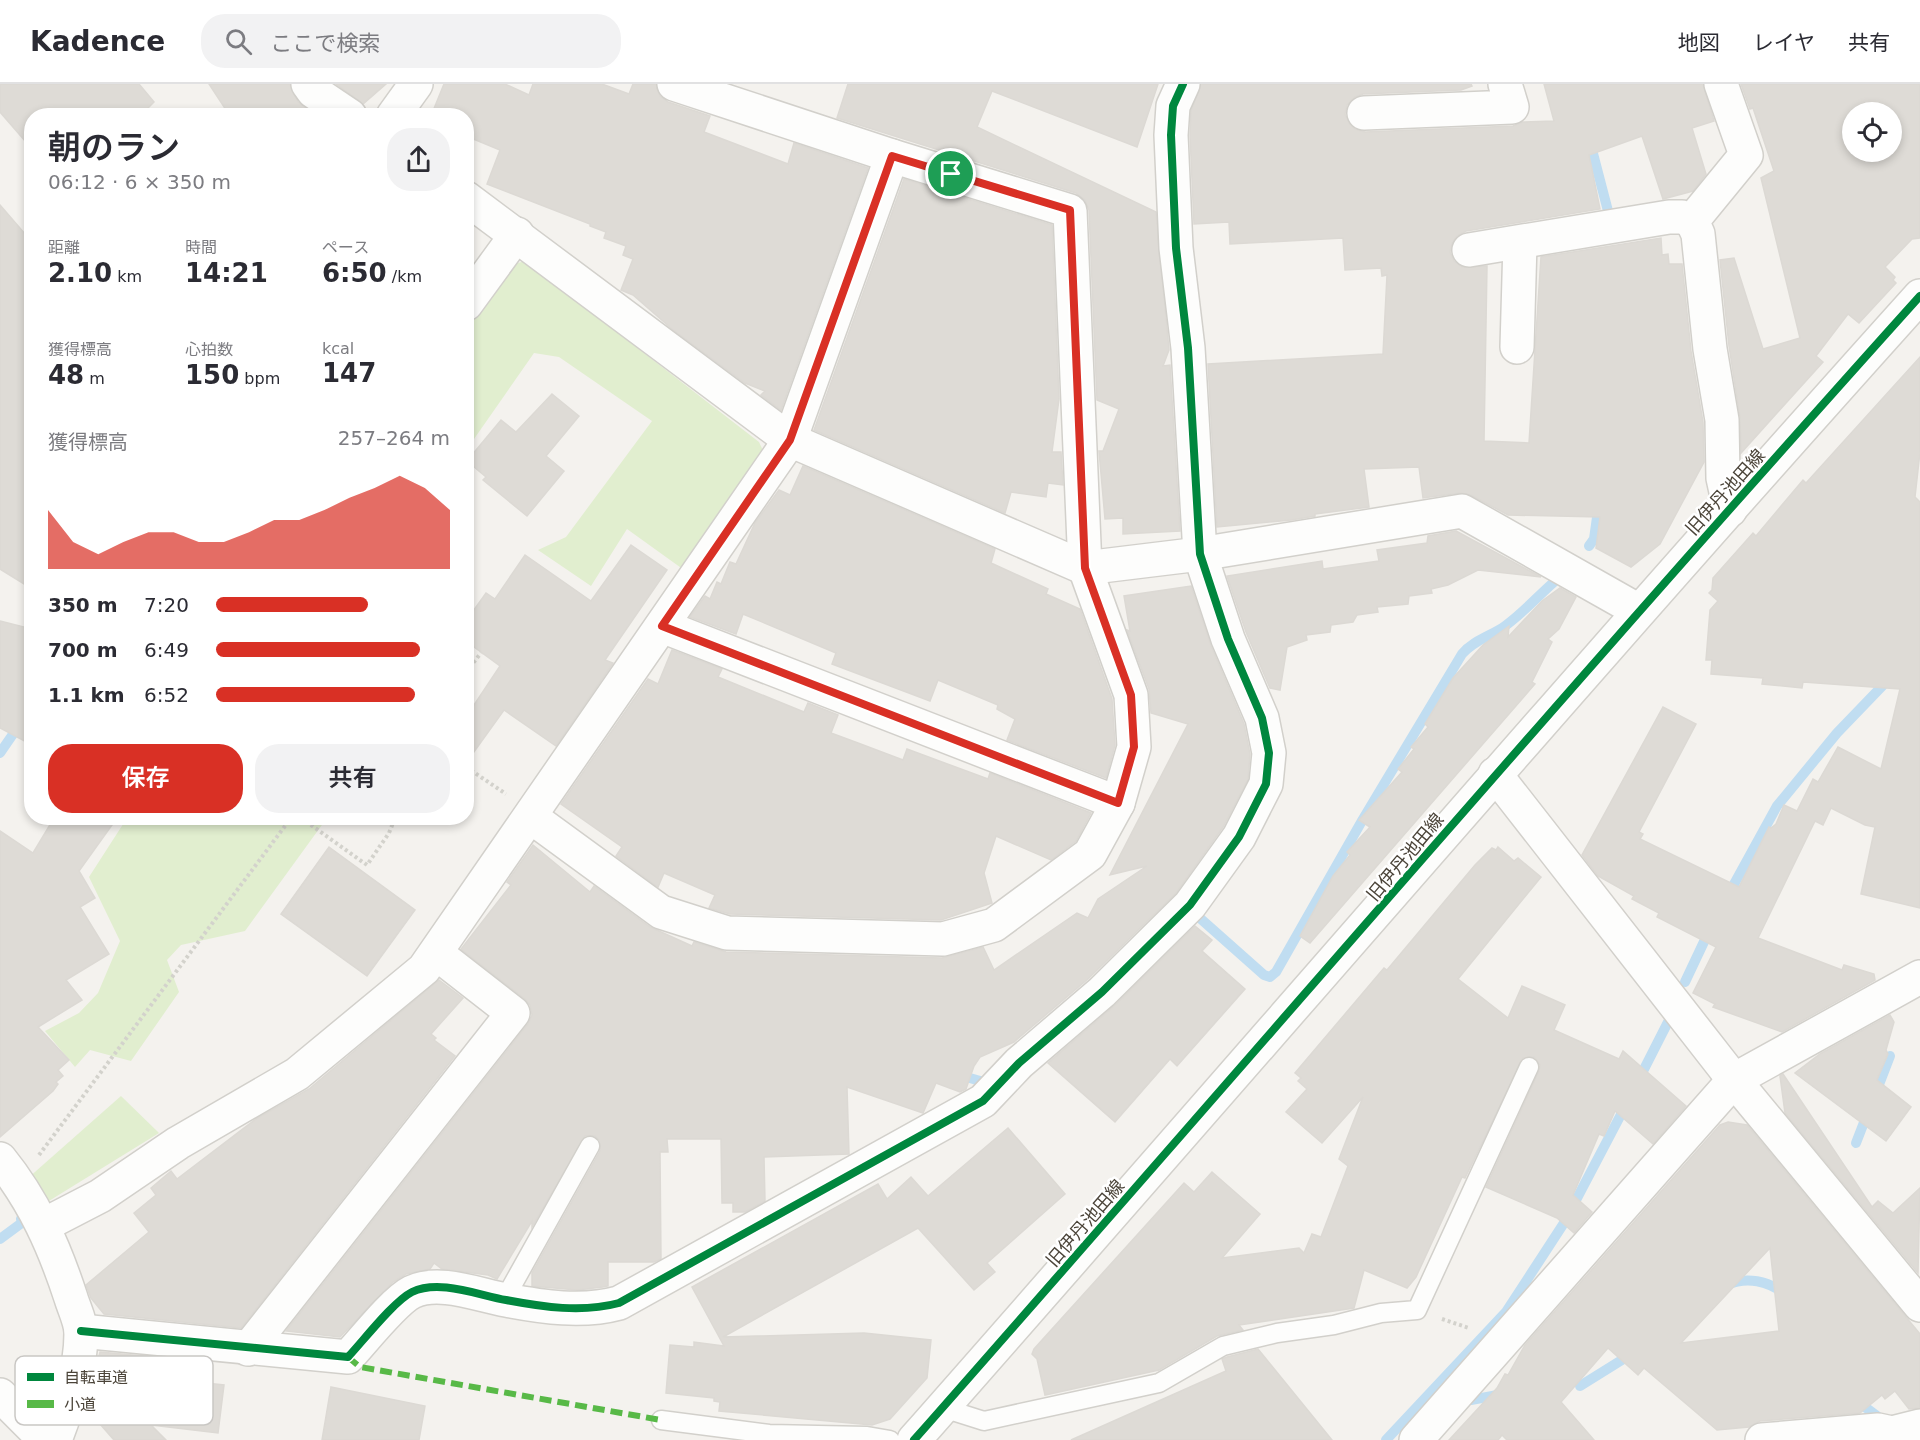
<!DOCTYPE html>
<html lang="ja">
<head>
<meta charset="utf-8">
<style>
	:root { --surface:#fff; --page:#f2f2f3; --text:#2b2b33; --muted:#7c7c81; --line:#e1e1e2; --accent:#d93025 }
	body { margin:0; font-family:"DejaVu Sans","Noto Sans JP",sans-serif; background:var(--page); color:var(--text); height:100vh; display:flex; flex-direction:column; font-size:22px; white-space:nowrap }
	* { box-sizing:border-box; margin:0 }
	p { font-size:20px; color:var(--muted) }
	.icon { flex:none; width:33px; height:33px; fill:none; stroke:currentColor; stroke-width:2; stroke-linecap:round; stroke-linejoin:round }
	.map { position:relative; flex:1; overflow:hidden }
	.details { position:absolute; left:24px; top:24px; width:450px; height:717px; display:flex; flex-direction:column; background:var(--surface); border-radius:24px; box-shadow:0 3px 9px #0003 }
	.details>* { flex:none }
	.tools { position:absolute; left:1842px; top:18px; display:grid; gap:12px }
	.tools a { display:grid; place-items:center; width:60px; height:60px; border-radius:50%; background:var(--surface); box-shadow:0 3px 9px #0003; font-size:30px }
	.pin { position:absolute; display:grid; place-items:center; width:51px; height:51px; color:#fff; margin:-26px; border:3px solid #fff; border-radius:50%; box-shadow:0 2px 6px #0007 }
	.round { display:grid; place-items:center; flex:none; width:63px; height:63px; border-radius:24px; background:var(--page) }
	.head { display:flex; align-items:center; justify-content:space-between; height:102px; padding:0 24px }
	h1 { font-size:33px; font-weight:600; line-height:45px }
	.figures { display:grid; grid-template-columns:repeat(3,1fr); gap:9px; height:102px; padding:6px 24px }
	.figures div { display:grid; align-content:center }
	.figures b { font-size:26px; font-weight:600 }
	.figures small { font-size:16px; font-weight:400 }
	.figures p { font-size:16px }
	.chart { height:168px; padding:12px 24px }
	.chart p { display:flex; justify-content:space-between }
	.chart svg { width:100%; height:108px; margin-top:6px; fill:var(--accent); opacity:.7 }
	.primary-button { display:flex; gap:12px; margin-top:auto; padding:12px 24px }
	.primary-button a { flex:1; height:69px; border-radius:24px; background:var(--accent); color:#fff; font-size:24px; font-weight:600; line-height:69px; text-align:center }
	.primary-button a+a { background:var(--page); color:var(--text) }
	ul { padding:0 24px; list-style:none; font-size:20px }
	li { display:grid; grid-template-columns:96px 72px 1fr; align-items:center; height:45px }
	li i { height:15px; border-radius:8px; background:var(--accent) }
	header { display:flex; align-items:center; gap:36px; box-sizing:border-box; height:84px; padding:0 30px; background:var(--surface); border-bottom:2px solid var(--line) }
	header strong { font-size:28px }
	nav { display:flex; gap:33px; margin-inline-start:auto; font-size:21px }
	.search { width:420px; height:54px; background:var(--page); display:flex; align-items:center; gap:15px; box-sizing:border-box; padding:0 21px; border-radius:24px; color:var(--muted); font-size:22px }
	.map>svg:first-child { display:block }
	.green { fill:#e1eecf }
	.lines { fill:none; stroke-linecap:round; stroke-linejoin:round }
	.stream { stroke:#c0ddf1; stroke-width:10 }
	.building { fill:#dedbd6; stroke:#dcd9d4; stroke-width:1.5; fill-rule:evenodd }
	.service-casing { stroke:#d2d0cb; stroke-width:21 }
	.minor-casing { stroke:#d2d0cb; stroke-width:36 }
	.tertiary-casing { stroke:#d2d0cb; stroke-width:36 }
	.path { stroke:#d3d2cc; stroke-width:4; stroke-dasharray:3 3; stroke-linecap:butt }
	.service { stroke:#fdfdfc; stroke-width:18 }
	.minor { stroke:#fdfdfc; stroke-width:33 }
	.tertiary { stroke:#fdfdfc; stroke-width:33 }
	.quiet { stroke:#58b947; stroke-width:6; stroke-dasharray:12 6; stroke-linecap:butt }
	.cycleway-casing { stroke:#fff; stroke-width:11 }
	.cycleway { stroke:#00873e; stroke-width:8 }
	.route-casing { stroke:#fff; stroke-width:12 }
	.route { stroke:#d93025; stroke-width:8 }
	.labels { text-anchor:middle; dominant-baseline:central; stroke-width:5; stroke-linejoin:round; paint-order:stroke }
	.street-label { font-size:18px; fill:#4b4439; stroke:#fff }
	.key { fill:#fff; stroke:#c9c7c4; stroke-width:1.5 }
	.key-label { font-size:16px; fill:#4b4439 }
</style>
</head>
<body>
<header>
<strong>Kadence</strong>
<div class="search"><svg class="icon" aria-label="search" viewBox="0 0 24 24"><circle cx="10" cy="10" r="6"/><path d="M15 15l6 6"/></svg>ここで検索</div>
<nav><a>地図</a><a>レイヤ</a><a>共有</a></nav>
</header>
<div class="map">
<svg width="1920" height="1356" viewBox="0 0 1920 1356">
	<rect width="100%" height="100%" fill="#f4f2ee"/>
	<g class="green">
		<path d="M525,177L759,358L765,371L684,486L627,445L591,502L538,466L566,453L652,337L559,273L534,269L467,365V243L511,181Z"/>
		<path d="M127,734H327L245,847L181,861L167,876L179,908L131,977L90,966L75,983L45,947L79,929L98,909L120,857L89,793Z"/>
		<path d="M121,1012L159,1049L44,1120L27,1095Z"/>
	</g>
	<g class="lines">
		<g class="stream">
			<path d="M1590,58L1608,127"/>
			<path d="M1589,462L1594,455L1599,419"/>
			<path d="M0,669L20,640"/>
			<path d="M1727,813L1777,722L1837,649L1888,596"/>
			<path d="M1193,828L1264,891L1270,893L1276,888L1363,735L1462,570C1474,556 1491,552 1505,542C1523,529 1538,512 1554,498"/>
			<path d="M1685,898L1710,845"/>
			<path d="M956,990L987,999"/>
			<path d="M1638,997L1668,938"/>
			<path d="M1875,1011L1890,972"/>
			<path d="M1856,1059L1868,1028"/>
			<path d="M0,1155L23,1138L21,1135"/>
			<path d="M1727,1201C1747,1192 1768,1197 1785,1210"/>
			<path d="M1580,1302L1633,1269"/>
			<path d="M1471,1316L1503,1310"/>
			<path d="M1857,1317L1885,1338"/>
			<path d="M1386,1356L1506,1228L1564,1139L1627,1019"/>
		</g>
	</g>
	<g class="building">
		<path d="M0,0H139L154,18L140,32H32V65L0,28Z"/>
		<path d="M209,0H290L298,18L316,32H230Z"/>
		<path d="M336,0H386L363,20Z"/>
		<path d="M444,0H505L529,11L533,0H602L629,10L633,0H656L660,12L668,18L710,32L704,48L788,80L794,59L868,84L781,326L761,311L765,307L745,299L672,245L633,211L621,206L633,175L623,171L626,162L604,154L606,148L590,142V140L487,100L500,66L466,52V32H431Z"/>
		<path d="M848,0H1158L1137,63L992,7L977,43L1156,128L1169,266L1163,282L1170,281L1180,447L1123,450V434L1105,435L1099,367H1103L1119,325L1097,316L1089,126L1085,116L1076,109L837,34Z"/>
		<path d="M1201,0H1471L1472,2L1461,6L1363,10L1355,13L1347,21L1345,30L1349,39L1355,45L1365,48L1513,42L1523,38L1554,37L1544,0H1703L1714,37L1692,44L1706,90L1693,107L1663,115L1642,52L1589,71L1600,125L1466,147L1457,152L1452,159L1450,168L1454,177L1462,183L1487,182L1484,357L1529,359L1541,173L1661,154L1662,171L1668,170L1669,180H1682L1691,267L1703,338L1704,378L1660,460L1631,483L1596,464L1600,433L1508,431L1471,411L1460,409L1423,414L1419,383L1364,385L1369,423L1315,430V432L1291,436L1217,443L1208,280L1383,270L1387,191L1382,192L1381,184L1345,186L1343,154L1230,160L1229,138L1194,140L1190,51L1191,27Z"/>
		<path d="M1741,0H1920V154L1912,155L1885,183L1895,193L1893,196L1896,199L1859,239L1848,230L1816,272L1823,278L1741,369L1740,333L1729,262L1720,176L1734,174L1763,265L1800,254L1761,94L1774,87L1753,24L1750,25ZM1852,28H1892V68H1852Z"/>
		<path d="M904,95L1052,141L1059,315L1052,368H1061L1063,401L1048,399L1046,413L1011,408L1005,429L814,346Z"/>
		<path d="M0,121L32,158V505L0,485Z"/>
		<path d="M1920,273V368L1915,413L1920,418V824L1861,810L1875,743L1865,741L1831,724L1823,741L1815,737L1758,854L1842,886L1844,881L1874,890L1875,896L1782,948L1713,923L1715,920L1693,909L1716,863L1657,833L1659,829L1632,815L1634,812L1598,792L1582,771L1663,623L1696,640L1639,748L1643,750L1640,755L1739,803L1769,743L1771,744L1776,740L1784,721L1797,727L1813,695L1818,698L1838,663L1881,685L1900,605L1803,598L1802,604L1762,600L1763,594L1711,590L1712,576H1706L1710,526L1718,517L1709,509L1712,506L1713,494L1753,449L1756,452L1803,396L1806,399Z"/>
		<path d="M552,310L579,332L546,372L564,387L527,432L483,396L486,393L467,377L501,336L516,348Z"/>
		<path d="M803,382L995,465L991,479L1048,505L1046,510L1080,525L1112,615L1115,661L1106,694L1007,656L1015,635L997,625L998,621L938,596L930,617L832,580L836,569L743,530L736,550L690,533L705,512L710,515L717,498L721,500L730,478L736,480L755,439L779,406L790,411Z"/>
		<path d="M1456,447L1541,493L1478,486L1448,501L1431,505L1432,509L1409,512L1408,520L1377,523L1378,528L1357,531L1353,538L1331,541L1330,548L1306,551L1307,556L1287,563L1280,606L1270,604L1246,548L1227,492L1322,477L1323,485L1379,477L1377,466L1427,459L1428,452Z"/>
		<path d="M631,461L667,486L605,576L613,579L556,662L504,626L466,679V633L500,582L466,557V537L486,509L495,515L525,471L591,517Z"/>
		<path d="M1191,502L1211,562L1244,640L1250,670L1248,695L1223,743L1176,809L1089,894L1014,958L980,973L974,982L966,1005L960,1008L936,999L923,1029L847,1003L849,1070L764,1073L765,1117L745,1128H733V1119H722L721,1055H667L668,1068H660L661,1175L654,1178H608V1202L603,1203L577,1206L532,1202V1189L600,1067L599,1056L595,1052H585L532,1143V1137L497,1195L488,1191L442,1185L434,1179L430,1185L406,1190L393,1198L340,1253L286,1247L528,940L532,931L530,921L525,915L461,865L511,801L507,798L533,761L590,808L594,802L650,843L692,862L694,858L726,868L942,874L983,863L994,886L1077,829L1088,834L1098,815L1147,782L1110,791L1188,640L1151,629L1149,605L1127,546L1130,547L1124,512Z"/>
		<path d="M1560,504L1576,513L1559,545L1548,555L1552,558L1532,598L1535,600L1310,859L1300,852L1333,792L1350,771L1347,768L1370,743L1359,736L1402,688L1398,685L1414,665L1411,663L1428,643L1425,640L1453,594L1483,561L1509,542L1508,553L1542,517Z"/>
		<path d="M0,537L32,545V661L0,644Z"/>
		<path d="M672,566L722,585L718,593L804,628L808,619L838,631L831,649L858,659L903,676L907,665L988,695L990,689L1091,729L1076,757L1051,776L996,752L984,789L992,819L941,836L730,830L709,824L715,811L664,789L658,803L616,772L622,763L561,720L648,595L658,600Z"/>
		<path d="M54,734H117L79,787L95,814L80,823L109,870L66,896L82,916L38,943L69,976L58,986L63,992L56,998L58,1000L53,1007L0,1053V747L33,769Z"/>
		<path d="M329,763L415,826L367,892L281,830Z"/>
		<path d="M1498,763L1514,777L1518,774L1541,793L1458,895L1508,934L1522,902L1565,921L1554,946L1619,975L1623,967L1686,1022L1653,1060L1615,1027L1604,1052L1599,1050L1573,1111L1592,1128L1574,1149L1557,1134L1486,1103L1539,987L1540,981L1534,973L1523,974L1465,1094L1462,1093L1416,1193L1407,1204L1364,1186L1354,1224L1239,1241L1243,1246L1217,1252L1159,1286L1045,1311L1037,1275L1032,1270L1034,1265L1184,1099L1194,1108L1212,1088L1260,1130L1222,1174L1299,1164L1304,1169L1312,1150L1321,1153L1348,1082L1339,1075L1363,1013L1322,1059L1286,1028L1307,1005L1298,997L1301,994L1295,989L1384,884L1387,886L1475,781L1492,764L1496,766Z"/>
		<path d="M1195,842L1212,856L1202,867L1245,905L1177,982L1170,975L1115,1038L1048,979L1115,921Z"/>
		<path d="M439,896L463,914L431,950L436,954L434,956L455,972L241,1244L104,1230L91,1214L86,1201L149,1148L134,1129L156,1111L151,1104L171,1087L177,1095L256,1035L309,1005Z"/>
		<path d="M1890,931L1894,938L1886,966L1888,970L1877,996L1911,1023L1886,1057L1795,989L1820,970Z"/>
		<path d="M1783,990L1872,1123L1878,1117L1893,1129L1920,1104L1918,1189L1785,1029L1780,992Z"/>
		<path d="M1728,1038L1747,1041L1920,1250V1324L1909,1325L1895,1307L1885,1315L1882,1311L1860,1329L1760,1337L1749,1343L1717,1346L1644,1284L1638,1291L1608,1264L1561,1318L1594,1356H1507L1502,1351L1498,1356H1449L1497,1304L1505,1290L1508,1291L1525,1261L1720,1041ZM1770,1164L1779,1247L1681,1259Z"/>
		<path d="M1008,1044L1065,1110L987,1179L995,1188L974,1206L918,1144L723,1253L864,1249L931,1256L927,1294L890,1335L872,1341L719,1327L720,1318L714,1317V1314L666,1309L670,1261L694,1263V1258L724,1262L692,1203L878,1100L887,1115L911,1093L928,1112Z"/>
		<path d="M1258,1265L1332,1356H1071L1226,1287L1222,1275L1227,1273Z"/>
		<path d="M100,1268L209,1278L187,1297L224,1301L218,1349L151,1341L166,1356H114L86,1324Z"/>
		<path d="M331,1303L425,1322L419,1356H322Z"/>
	</g>
	<g class="lines">
		<g class="service-casing">
			<g id="service">
				<path d="M504,1216L590,1062"/>
				<path d="M943,1324L984,1337L1159,1299L1223,1262L1277,1249L1334,1241L1381,1229L1417,1226L1529,983"/>
				<path d="M661,1336L769,1350L867,1352L890,1356"/>
			</g>
		</g>
		<g class="minor-casing">
			<g id="minor">
				<path d="M308,0L313,7L350,32"/>
				<path d="M1721,0L1746,71L1692,137L1698,150L1710,265L1722,336L1723,394L1730,426"/>
				<path d="M1364,29L1512,23L1505,0"/>
				<path d="M393,32L416,0"/>
				<path d="M466,114L790,356L1085,484L1200,470L1462,427L1639,527"/>
				<path d="M1469,166L1669,133H1682L1692,137"/>
				<path d="M466,220L517,150"/>
				<path d="M1517,263L1520,159"/>
				<path d="M662,542L1118,719"/>
				<path d="M1495,690L1734,996L1920,1221"/>
				<path d="M531,733L661,828L727,849L943,855L994,841L1090,770L1118,719L1134,663L1131,611L1085,484L1070,127L892,72L674,0"/>
				<path d="M0,1075C34,1117 54,1162 71,1214C74,1224 81,1238 81,1249C81,1286 68,1322 55,1356"/>
				<path d="M44,1141L100,1112L178,1059L297,990L424,885L790,356L892,72"/>
				<path d="M81,1247L348,1273C363,1257 394,1217 412,1208C439,1195 478,1211 506,1216C543,1223 582,1229 619,1219L983,1017L1019,979L1102,908L1190,821L1239,753L1266,700L1269,669L1262,634L1228,555L1200,470L1188,264L1176,164L1171,51L1173,22L1183,0"/>
				<path d="M248,1265L513,929L436,869"/>
				<path d="M0,1311L45,1356"/>
				<path d="M1416,1356L1734,996L1920,893"/>
				<path d="M1762,1356L1878,1346L1892,1349L1920,1342"/>
			</g>
		</g>
		<g class="tertiary-casing">
			<path id="tertiary" d="M914,1356C1250,975 1580,590 1920,212"/>
		</g>
		<g class="path">
			<path d="M466,588L481,569"/>
			<path d="M466,683L506,710"/>
			<path d="M301,734L367,781L389,749L395,734"/>
			<path d="M39,1071L291,734"/>
			<path d="M1442,1235L1469,1244"/>
		</g>
		<use href="#service" class="service"/>
		<use href="#minor" class="minor"/>
		<use href="#tertiary" class="tertiary"/>
		<path class="quiet" d="M348,1273L360,1283L661,1336"/>
		<g class="cycleway-casing">
			<g id="cycleway">
				<path d="M81,1247L348,1273C363,1257 394,1217 412,1208C439,1195 478,1211 506,1216C543,1223 582,1229 619,1219L983,1017L1019,979L1102,908L1190,821L1239,753L1266,700L1269,669L1262,634L1228,555L1200,470L1188,264L1176,164L1171,51L1173,22L1183,0"/>
				<path d="M914,1356C1250,975 1580,590 1920,212"/>
			</g>
		</g>
		<use href="#cycleway" class="cycleway"/>
	</g>
	<g class="lines">
		<g class="route-casing">
			<path id="route" d="M892,72L1070,126L1085,484L1131,611L1134,663L1118,719L662,542L790,356Z"/>
		</g>
		<use href="#route" class="route"/>
	</g>
	<g class="labels">
		<g class="street-label">
			<text transform="translate(1725 408) rotate(-48)">旧伊丹池田線</text>
			<text transform="translate(1405 773) rotate(-50)">旧伊丹池田線</text>
			<text transform="translate(1085 1139) rotate(-49)">旧伊丹池田線</text>
		</g>
	</g>
	<rect x="15" y="1272" width="198" height="69" rx="9" class="key"/>
	<rect x="27" y="1289" width="27" height="8" fill="#00873e"/>
	<rect x="27" y="1316" width="27" height="8" fill="#58b947"/>
	<g class="key-label">
		<text x="64" y="1299">自転車道</text>
		<text x="64" y="1326">小道</text>
	</g>
</svg>
<div class="tools">
<a><svg class="icon" aria-label="locate" viewBox="0 0 24 24"><circle cx="12" cy="12" r="6"/><path d="M12 2v4M12 18v4M2 12h4M18 12h4"/></svg></a>
</div>
<div class="pin" style="left:951px;top:90px;background:#1e9e55"><svg class="icon" aria-label="arrive" viewBox="0 0 24 24"><path d="M6 21V4h12l-3 4 3 4H6"/></svg></div>
<section class="details">
<div class="head"><div><h1>朝のラン</h1><p>06:12 · 6 × 350 m</p></div><a class="round"><svg class="icon" aria-label="share" viewBox="0 0 24 24"><path d="M12 15V3M7 8l5-5 5 5M5 13v7h14v-7"/></svg></a></div>
<div class="figures">
<div><p>距離</p><b>2.10<small> km</small></b></div>
<div><p>時間</p><b>14:21</b></div>
<div><p>ペース</p><b>6:50<small> /km</small></b></div>
</div>
<div class="figures">
<div><p>獲得標高</p><b>48<small> m</small></b></div>
<div><p>心拍数</p><b>150<small> bpm</small></b></div>
<div><p>kcal</p><b>147</b></div>
</div>
<div class="chart"><p><span>獲得標高</span>257–264 m</p>
<svg viewBox="0 0 160 44" preserveAspectRatio="none"><path d="M0 44V20L10 33L20 38L30 33L40 29L50 29L60 33L70 33L80 29L90 24L100 24L110 20L120 15L130 11L140 6L150 11L160 20V44z"/></svg>
</div>
<ul>
<li><b>350 m</b>7:20<i style="width:65%"></i></li>
<li><b>700 m</b>6:49<i style="width:87%"></i></li>
<li><b>1.1 km</b>6:52<i style="width:85%"></i></li>
</ul>
<div class="primary-button"><a>保存</a><a>共有</a></div>
</section>
</div>
</body>
</html>
